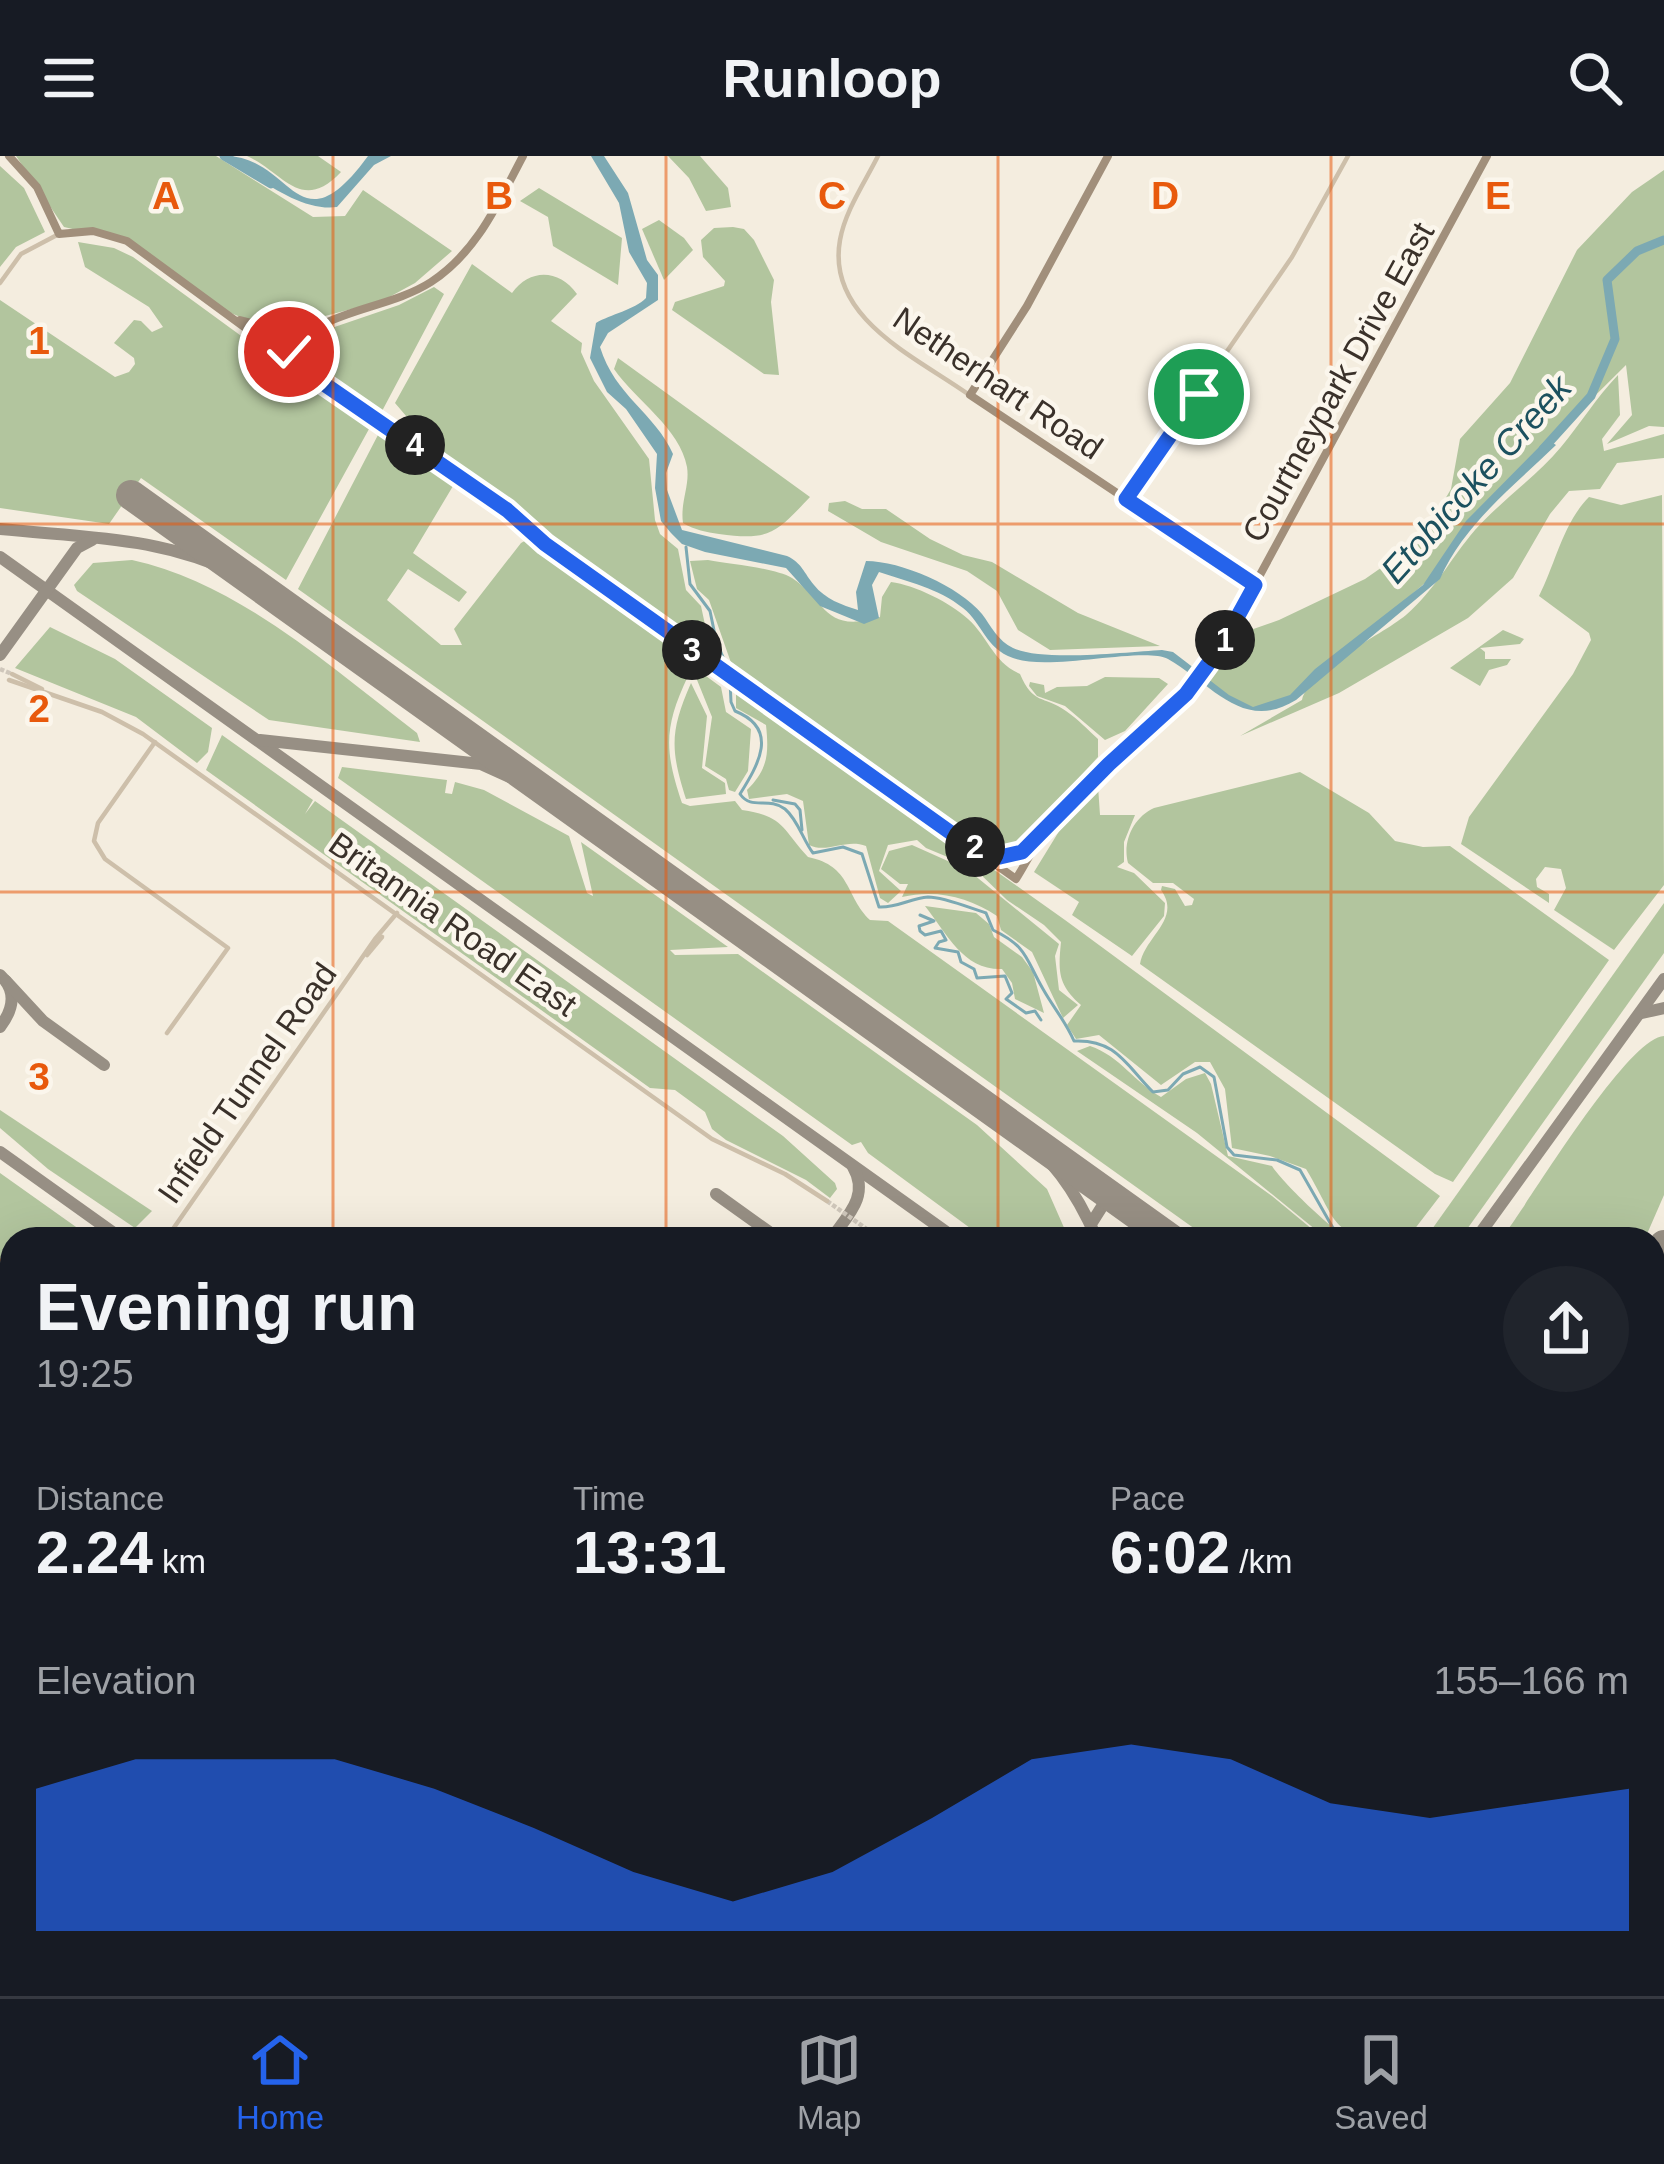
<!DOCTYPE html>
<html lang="en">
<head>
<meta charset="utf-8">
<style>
	:root { --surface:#171b24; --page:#20242c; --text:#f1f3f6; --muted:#9ea1a6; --line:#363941; --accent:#2563eb }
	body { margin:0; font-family:Arial,sans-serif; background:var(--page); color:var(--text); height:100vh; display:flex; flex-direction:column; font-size:45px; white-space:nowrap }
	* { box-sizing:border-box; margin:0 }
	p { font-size:39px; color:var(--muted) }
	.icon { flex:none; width:66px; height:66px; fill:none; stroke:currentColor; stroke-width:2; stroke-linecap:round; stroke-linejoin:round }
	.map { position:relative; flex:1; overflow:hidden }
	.side { position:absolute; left:0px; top:1071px; width:1665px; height:771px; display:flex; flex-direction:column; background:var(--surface); border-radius:36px 36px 0 0; box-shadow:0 12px 48px #0002 }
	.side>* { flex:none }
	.pin { position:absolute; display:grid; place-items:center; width:102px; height:102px; color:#fff; margin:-51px; border:6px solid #fff; border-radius:50%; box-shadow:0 3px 12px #0007 }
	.km { position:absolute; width:60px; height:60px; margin:-30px; border-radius:50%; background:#222; color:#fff; font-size:33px; line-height:60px; text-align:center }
	.round { display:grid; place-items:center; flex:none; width:126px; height:126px; border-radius:63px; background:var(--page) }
	.headline { display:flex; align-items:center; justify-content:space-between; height:204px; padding:0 36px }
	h1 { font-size:66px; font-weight:700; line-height:90px }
	.figures { display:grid; grid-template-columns:repeat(3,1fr); gap:18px; height:204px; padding:12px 36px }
	.figures div { display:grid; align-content:center }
	.figures b { font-size:60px; font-weight:700 }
	.figures small { font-size:33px; font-weight:400 }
	.figures p { font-size:33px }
	.chart { height:336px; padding:24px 36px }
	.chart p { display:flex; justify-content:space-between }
	.chart svg { width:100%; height:216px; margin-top:12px; fill:var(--accent); opacity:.7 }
	header { display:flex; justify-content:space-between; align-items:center; height:156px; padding:0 36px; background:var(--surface); font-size:54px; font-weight:700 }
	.menu { display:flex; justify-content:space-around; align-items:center; height:168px; border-top:3px solid var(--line); background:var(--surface); font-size:33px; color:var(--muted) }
	.menu a { display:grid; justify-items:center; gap:6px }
	.menu .active { color:var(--accent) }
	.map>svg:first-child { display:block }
	.green { fill:#b2c59e }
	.water { fill:#7ca9b3 }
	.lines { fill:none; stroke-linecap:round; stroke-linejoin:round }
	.stream { stroke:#7ca9b3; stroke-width:3 }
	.river { stroke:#7ca9b3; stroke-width:9 }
	.taxiway { stroke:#978f84; stroke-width:12 }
	.runway { stroke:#978f84; stroke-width:30 }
	.street-tunnel { stroke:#cfc7bb; stroke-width:4.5; stroke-dasharray:4.5 2; stroke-linecap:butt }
	.street { stroke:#cdbfaa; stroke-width:4.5 }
	.secondary { stroke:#a18f7b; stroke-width:8 }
	.route-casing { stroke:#fff; stroke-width:24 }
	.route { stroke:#2563eb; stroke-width:15 }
	.grid { fill:none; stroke:#e8590c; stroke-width:3; stroke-opacity:0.55 }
	.labels { text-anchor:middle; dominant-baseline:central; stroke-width:9; stroke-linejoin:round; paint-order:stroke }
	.street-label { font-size:33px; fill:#3a312a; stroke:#fbf6ec }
	.water-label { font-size:36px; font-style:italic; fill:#1c515f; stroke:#fbf6ec }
	.grid-label { font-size:39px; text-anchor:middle; font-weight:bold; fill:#e8590c; stroke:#fbf6ec; stroke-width:9; stroke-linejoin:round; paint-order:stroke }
</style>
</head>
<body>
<header><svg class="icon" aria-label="menu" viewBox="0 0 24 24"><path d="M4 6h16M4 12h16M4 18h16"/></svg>Runloop<svg class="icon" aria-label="search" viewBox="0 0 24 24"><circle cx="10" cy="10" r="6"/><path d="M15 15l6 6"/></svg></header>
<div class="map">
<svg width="1664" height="1840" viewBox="0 0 1664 1840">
	<rect width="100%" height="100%" fill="#f4eddf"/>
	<g class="green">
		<path d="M16,0H216L313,61L345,60L363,34L452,95L415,127L382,145L291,169L245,163L219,152L129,86L64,71Z"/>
		<path d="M247,0H318L341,16C301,58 284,17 247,0Z"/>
		<path d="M668,0H700L728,32L731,51L706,55L689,22Z"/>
		<path d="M0,10L24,32L45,76L16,91L0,111Z"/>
		<path d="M1664,14V271L1649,270L1607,288L1632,259L1626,209L1474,360L1433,420L1292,542L1252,554L1207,527L1242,477L1279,464L1365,423L1421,384L1451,333L1460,283L1510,227L1577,94L1632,36Z"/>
		<path d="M539,32L622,82L618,129L553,90L548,61L520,45Z"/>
		<path d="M659,64L684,82L693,94L664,124L642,73Z"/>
		<path d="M733,71L744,73L754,84L774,124L771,146L779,219L764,218L672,154L675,146L724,130L725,125L703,101L701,84L714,72Z"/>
		<path d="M78,86L114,92L133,101L369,273L286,424L141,322L109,368L0,352V144L115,221L129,216L135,208L134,202L114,187L134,164L141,165L152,176L163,171L149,151L85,111Z"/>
		<path d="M472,108L512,137C530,112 559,113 577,138L551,165L582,187L581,196L594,225L649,303L655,364L660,378L678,393L686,434L701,450L710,492L720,510L474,324L424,281L395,247Z"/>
		<path d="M434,131L444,138L381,257L304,207L299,200L314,178L399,149Z"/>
		<path d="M618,202L810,341C776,377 770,385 719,378C706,376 695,374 683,367C680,346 690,330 687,311C680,272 636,245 614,213Z"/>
		<path d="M1618,219L1620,259L1602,283L1604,295L1664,278V302L1617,307L1600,333L1569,335L1550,358L1513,422L1468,462L1339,537L1240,580L1302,544C1311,510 1378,482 1406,459C1435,434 1451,402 1475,374C1502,344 1536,321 1561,291C1581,267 1596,242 1618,219Z"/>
		<path d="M379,277L456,325L413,397L467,436L459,446L408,413L387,444L441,489H462L454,473L521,387L530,382L677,493L688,520C664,571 664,594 682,647L690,650L735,645L742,654C784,660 782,673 808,701C852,710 845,740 870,764L888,765L1272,1040L1324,1083H1209L298,433Z"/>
		<path d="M1662,339L1664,729L1614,794L1554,754L1566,732L1561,713L1545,711L1536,723L1537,731L1549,738V747L1461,688L1469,661L1573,518L1591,484L1589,477L1539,440C1555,409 1563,367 1589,341L1621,349Z"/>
		<path d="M845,345L862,353H886L930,383L963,399L992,406L1078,457L1160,490L1050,494L1018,474L997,435L967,415L881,386L828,355L829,347Z"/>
		<path d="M132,404C240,428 330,511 417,577L420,586L269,564L77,435L74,429L93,407Z"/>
		<path d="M708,404C730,408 775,412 792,422C827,445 823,478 880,461L882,441L891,426C915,429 951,447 968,463C988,481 993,506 1020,518C1033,549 1043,539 1066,555C1078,563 1088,574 1098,583V601L1020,686L1003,691L929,656L736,521L709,444L697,433L690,405Z"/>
		<path d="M50,471L115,503L212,572L208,596L197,607L136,561L15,512Z"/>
		<path d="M1503,474L1524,483L1520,488L1480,492L1485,496V503H1511L1507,509L1489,514L1480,530L1450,512Z"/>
		<path d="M691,509L721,531L726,556L751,573L748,615L735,636L729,634L726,623L705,610L712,561Z"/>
		<path d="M1105,521L1159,522L1168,528L1125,575L1105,584L1065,550L1037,540L1029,530L1030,526L1044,529L1045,537L1057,531L1087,530Z"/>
		<path d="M691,527L707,560L702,612L725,627L726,638L686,643C670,593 670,575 691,527Z"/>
		<path d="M736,531L1065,764L1440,1040L1407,1083C1328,1083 1341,1071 1306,1013L1270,1000L1232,992L1225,933L1210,906H1195L1161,929L1099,879L1076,883L1067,869L1081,849C1058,829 1058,816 1061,786L1044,769L1007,744L974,712L926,692L917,684L888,689L879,715L901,735L888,747L880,742L866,690C846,682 827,698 809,689L803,645L787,638L749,643L747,634C768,613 769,598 766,569L736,552Z"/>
		<path d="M222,579L313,644L305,658L315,645L783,980L835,1027L837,1033L830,1042L806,1024L726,984L712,973L705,956L675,934L650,932L206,614Z"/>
		<path d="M342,611L447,624L445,637L452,638L455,626L484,634L569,680L587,737L593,740L581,686L728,791L670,794L675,799L738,798L918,927L977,969L1047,1033L1069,1083H985L868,997L861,986L852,989L338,622Z"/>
		<path d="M1300,616L1369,657L1395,685L1423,691L1450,690L1609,804L1453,1026L1435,1018L1140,808C1145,780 1182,763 1161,734L1162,730L1175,733L1185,750L1192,749L1194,743L1173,727H1153L1128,707C1122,685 1134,661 1154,652Z"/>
		<path d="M1098,630L1100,659H1135L1124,686V706L1117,711L1134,717L1165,747L1164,760L1132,800L1072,759L1079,746L1034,716L1077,646Z"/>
		<path d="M912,689L968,714L1059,788L1055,800L1059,834L1078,849L1063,862L1032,796L1001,774L997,760C969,741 936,733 902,741L908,728H900L881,713L889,695Z"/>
		<path d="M1664,747V797L1460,1083H1425Z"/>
		<path d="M925,750L976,757L989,768L994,781L1022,801L1033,816L1044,857L1015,843L1012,827L1002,813C963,814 948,779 925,750Z"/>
		<path d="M1664,880V1039L1647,1078L1644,1083H1523L1509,1072C1535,1036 1628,882 1664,880Z"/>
		<path d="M1090,890C1120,900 1134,926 1161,941L1186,923L1205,917L1211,928L1228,1000L1272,1010C1281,1025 1333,1075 1349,1083H1327L1197,977L1077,895Z"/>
		<path d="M0,954L152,1055L135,1072L48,1013L0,972Z"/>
		<path d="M0,1017L93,1083H12V1133L0,1125Z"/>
		<path d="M1664,1127V1267L1653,1282V1142Z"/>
		<path d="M1664,1491V1596L1653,1598V1506Z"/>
		<path d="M723,1830H906L903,1840H733Z"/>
		<path d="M985,1830H1105L1098,1840H1000Z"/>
		<path d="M1161,1830H1410L1402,1840H1154Z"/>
	</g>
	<g class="water">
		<path d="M225,0C293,0 297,97 368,0H391L374,9L337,51C299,56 256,20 225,0Z"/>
		<path d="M591,0H604L628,37L647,104L658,119V144L608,177L600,191C615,240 655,257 673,298L666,317L667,334L682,374L787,400C802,407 804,417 814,429C825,443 842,449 858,454L856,436L866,405C901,405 959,430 982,458C991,470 998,485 1013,492C1041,506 1128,496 1162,494L1173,496L1229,539L1253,551L1290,539L1315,513L1423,429L1466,365L1547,283L1556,289C1514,330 1464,368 1440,423L1296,544C1243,577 1212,528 1168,503C1143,490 1049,516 1013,502C985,492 983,468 963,452C938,432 908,426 879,416L872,429L879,462L864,468L820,450L786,412L705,396L682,388L671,377L661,365L655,332L657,298L626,253L607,236L590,202L596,167C611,158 634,154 646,142L647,127L629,96L619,47Z"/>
	</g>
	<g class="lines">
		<g class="stream">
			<path d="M686,391L690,428L710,455L716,484L729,516"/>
			<path d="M730,525L731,546L735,555C780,573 758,609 740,638C752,655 768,640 785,653C798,664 803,684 813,697L843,691L862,698L879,751C897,752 911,742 928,741C944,741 970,752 986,757L993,774C1028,791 1025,802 1043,833C1053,851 1066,866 1074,885C1116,883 1126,909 1153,936L1168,934L1183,918L1200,911L1214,921L1227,991L1234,999L1277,1004L1300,1014L1333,1072L1359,1083"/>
			<path d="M773,644L795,648L800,654L802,674"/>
			<path d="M920,759L934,765L919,770L920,775L925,779L941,775L946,784L939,786L935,792L958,796L961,806L974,813L977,822L1005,820L1012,837L1006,843L1026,857L1035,855L1041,864"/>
			<path d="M1653,1623L1664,1620"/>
		</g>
		<g class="river">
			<path d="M224,0L271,28"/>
			<path d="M1543,293L1591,240L1615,183L1607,124L1637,95L1664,84"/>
		</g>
		<g class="taxiway">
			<path d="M0,373C91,382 161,380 245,421"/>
			<path d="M0,401L956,1083"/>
			<path d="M0,499L77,392L92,384"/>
			<path d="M260,584L481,608L551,640"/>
			<path d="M0,819C18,835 13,854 0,871"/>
			<path d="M6,825L43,865L104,909"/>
			<path d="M1642,857L1664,852"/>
			<path d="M1009,967C1053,1004 1074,1031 1097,1083"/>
			<path d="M0,996L122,1083"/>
			<path d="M716,1038L779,1083"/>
			<path d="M1091,1068L1103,1049L1119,1047L1126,1050"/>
			<path d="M831,1083C847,1060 870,1040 853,1011"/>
			<path d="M1476,1083L1664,823"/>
			<path d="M1662,1092L1664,1088"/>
			<path d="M0,1247L12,1248"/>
			<path d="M0,1340L12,1349"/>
			<path d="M1653,1400L1664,1384"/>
			<path d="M0,1408L12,1416"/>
			<path d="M1654,1427L1664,1445"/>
			<path d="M1653,1481L1664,1461"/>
			<path d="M0,1494L12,1502"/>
			<path d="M583,1830L597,1840"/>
			<path d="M684,1830L698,1840"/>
			<path d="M1567,1830L1581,1840"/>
			<path d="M626,1840L633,1830"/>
			<path d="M941,1840H961"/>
			<path d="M1417,1840L1425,1830"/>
		</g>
		<g class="runway">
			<path d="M131,339L1171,1083"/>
			<path d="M1653,1105L1664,1089"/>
			<path d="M0,1151L12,1160"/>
			<path d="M1653,1426L1664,1434"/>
			<path d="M951,1830L965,1840"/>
			<path d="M1128,1840L1135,1830"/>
		</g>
		<g class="street-tunnel">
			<path d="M0,513L12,518"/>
			<path d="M827,1045L868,1074"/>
			<path d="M0,1314L12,1297"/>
		</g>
		<g class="street">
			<path d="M878,0C865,26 845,55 840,84C826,162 916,201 968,238"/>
			<path d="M0,127L21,98L57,79"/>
			<path d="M1126,342L1292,101L1348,0"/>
			<path d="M12,518L42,533"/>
			<path d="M9,524L102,556L143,578L712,983L785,1018L827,1045"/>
			<path d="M155,586L98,667L94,685L105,703L228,792L167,877"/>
			<path d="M367,799L382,781"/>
			<path d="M868,1074L880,1083"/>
			<path d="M166,1083L375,783L397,757"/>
		</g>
		<g class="secondary">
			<path d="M9,0L37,31L59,78L93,75L127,85L285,201L507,354L545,388L1016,723C1026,707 1034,690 1046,675C1098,606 1174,562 1222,489L1487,0"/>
			<path d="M1108,0L1027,150L970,239L1255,429"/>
			<path d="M240,164L279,174L307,172"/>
			<path d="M285,201C317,152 384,156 431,126C477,96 498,47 523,0"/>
			<path d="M980,694C1003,705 1017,701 1036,684"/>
		</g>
	</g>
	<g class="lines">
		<g class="route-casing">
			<path id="route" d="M289,196L285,201L507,354L545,388L961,684L1000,701L1022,696L1109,608L1186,538L1222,489L1255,429L1126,343L1199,238"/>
		</g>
		<use href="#route" class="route"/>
	</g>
	<path class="grid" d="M333,0V1083M666,0V1083M998,0V1083M1331,0V1083M0,368H1664M0,736H1664M0,1104H12M1653,1104H1664M0,1472H12M1653,1472H1664M333,1830V1840M666,1830V1840M998,1830V1840M1331,1830V1840"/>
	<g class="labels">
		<g class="street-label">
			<text transform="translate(1338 226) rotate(-61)">Courtneypark Drive East</text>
			<text transform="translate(998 227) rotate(34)">Netherhart Road</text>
			<text transform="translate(453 768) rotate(35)">Britannia Road East</text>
			<text transform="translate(247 927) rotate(-55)">Infield Tunnel Road</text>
		</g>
		<g class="water-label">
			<text transform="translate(1476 323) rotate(-48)">Etobicoke Creek</text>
		</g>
	</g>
	<g class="grid-label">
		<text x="166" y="53">A</text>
		<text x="499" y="53">B</text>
		<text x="832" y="53">C</text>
		<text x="1165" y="53">D</text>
		<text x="1498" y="53">E</text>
		<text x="39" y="198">1</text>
		<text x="39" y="566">2</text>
		<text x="39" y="934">3</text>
	</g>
</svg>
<div class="pin" style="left:1199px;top:238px;background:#1e9e55"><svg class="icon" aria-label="arrive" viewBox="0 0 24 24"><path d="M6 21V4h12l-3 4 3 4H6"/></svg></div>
<div class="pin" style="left:289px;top:196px;background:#d93025"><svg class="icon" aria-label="check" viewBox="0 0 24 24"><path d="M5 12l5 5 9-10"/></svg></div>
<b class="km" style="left:1225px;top:484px">1</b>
<b class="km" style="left:975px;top:691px">2</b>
<b class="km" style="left:692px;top:494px">3</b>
<b class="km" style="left:415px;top:289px">4</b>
<section class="side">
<div class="headline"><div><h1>Evening run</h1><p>19:25</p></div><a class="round"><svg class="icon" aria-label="share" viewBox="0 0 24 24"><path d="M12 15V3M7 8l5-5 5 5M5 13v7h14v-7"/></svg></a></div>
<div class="figures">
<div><p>Distance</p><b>2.24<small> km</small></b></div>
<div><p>Time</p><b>13:31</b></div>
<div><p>Pace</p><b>6:02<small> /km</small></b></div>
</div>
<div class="chart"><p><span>Elevation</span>155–166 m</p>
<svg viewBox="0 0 160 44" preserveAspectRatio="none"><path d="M0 44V15L10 9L20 9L30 9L40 15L50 23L60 32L70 38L80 32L90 21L100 9L110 6L120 9L130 18L140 21L150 18L160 15V44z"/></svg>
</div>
</section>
</div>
<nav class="menu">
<a class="active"><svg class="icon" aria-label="home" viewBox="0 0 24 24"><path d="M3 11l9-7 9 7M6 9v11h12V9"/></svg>Home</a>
<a><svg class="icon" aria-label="map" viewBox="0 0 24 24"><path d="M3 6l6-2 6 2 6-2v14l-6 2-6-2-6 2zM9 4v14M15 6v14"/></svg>Map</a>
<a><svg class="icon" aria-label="saved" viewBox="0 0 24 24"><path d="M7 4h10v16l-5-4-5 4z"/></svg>Saved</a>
</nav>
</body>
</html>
